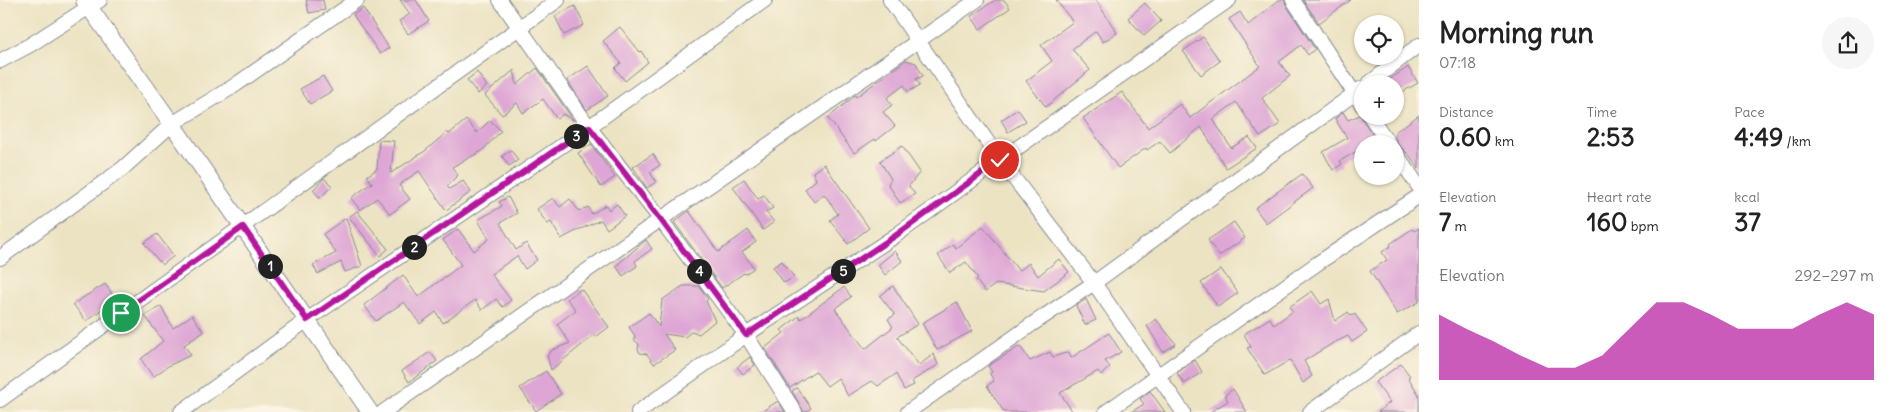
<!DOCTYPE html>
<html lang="en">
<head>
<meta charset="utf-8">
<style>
	:root { --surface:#fff; --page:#f6f6f6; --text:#222; --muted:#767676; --accent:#b5179e }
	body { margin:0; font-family:Delius,sans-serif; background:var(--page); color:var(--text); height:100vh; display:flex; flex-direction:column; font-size:19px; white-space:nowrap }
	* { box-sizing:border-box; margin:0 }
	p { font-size:16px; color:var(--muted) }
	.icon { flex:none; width:28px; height:28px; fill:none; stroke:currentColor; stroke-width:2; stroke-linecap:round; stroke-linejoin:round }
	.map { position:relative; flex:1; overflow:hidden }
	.side { display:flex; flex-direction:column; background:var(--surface); width:475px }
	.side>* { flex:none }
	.fabs { position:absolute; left:1354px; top:15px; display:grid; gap:10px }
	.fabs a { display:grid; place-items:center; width:50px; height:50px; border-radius:50%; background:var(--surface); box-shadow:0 1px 4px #0004; font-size:25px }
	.pin { position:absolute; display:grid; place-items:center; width:42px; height:42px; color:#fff; margin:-21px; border:2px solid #fff; border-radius:50%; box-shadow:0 1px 5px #0007 }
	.km { position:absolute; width:25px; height:25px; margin:-12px; border-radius:50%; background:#222; color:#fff; font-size:14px; line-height:25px; text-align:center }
	.round { display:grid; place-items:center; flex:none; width:52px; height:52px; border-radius:26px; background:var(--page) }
	.overview { display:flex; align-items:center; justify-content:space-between; height:85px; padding:0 20px }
	h1 { font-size:28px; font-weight:700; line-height:38px }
	.stats { display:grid; grid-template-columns:repeat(3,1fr); gap:8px; height:85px; padding:5px 20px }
	.stats div { display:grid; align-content:center }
	.stats b { font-size:25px; font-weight:700 }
	.stats small { font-size:14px; font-weight:400 }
	.stats p { font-size:14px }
	.chart { height:140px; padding:10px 20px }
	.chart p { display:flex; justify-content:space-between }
	.chart svg { width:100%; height:90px; margin-top:5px; fill:var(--accent); opacity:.7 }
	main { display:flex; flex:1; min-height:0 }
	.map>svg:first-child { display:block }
	.building { fill:#dea6d5 }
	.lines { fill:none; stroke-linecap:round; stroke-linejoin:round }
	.minor-casing { stroke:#848990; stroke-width:16 }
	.tertiary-casing { stroke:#848990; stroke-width:18 }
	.minor { stroke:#fff; stroke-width:14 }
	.tertiary { stroke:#fff; stroke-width:16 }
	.route-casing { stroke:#fff; stroke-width:10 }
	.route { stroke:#b5179e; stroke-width:6 }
</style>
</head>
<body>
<main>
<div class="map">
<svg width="1419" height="412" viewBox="0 0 1419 412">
	<rect width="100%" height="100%" fill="#fcf5e5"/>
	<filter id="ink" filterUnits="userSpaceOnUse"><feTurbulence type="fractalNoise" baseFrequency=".02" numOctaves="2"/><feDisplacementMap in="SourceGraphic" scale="10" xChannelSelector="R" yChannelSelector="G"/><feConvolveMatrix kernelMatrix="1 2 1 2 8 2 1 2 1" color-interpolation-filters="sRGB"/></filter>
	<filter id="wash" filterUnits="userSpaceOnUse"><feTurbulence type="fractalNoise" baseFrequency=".0096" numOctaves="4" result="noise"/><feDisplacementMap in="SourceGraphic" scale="20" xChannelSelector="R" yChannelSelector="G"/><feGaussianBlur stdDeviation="1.12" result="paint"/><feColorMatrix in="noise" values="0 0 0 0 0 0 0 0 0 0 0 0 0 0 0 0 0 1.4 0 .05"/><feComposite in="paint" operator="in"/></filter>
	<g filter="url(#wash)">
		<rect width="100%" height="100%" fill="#ece3c3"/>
		<g id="blocks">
			<g class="building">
				<path d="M306,0H323L325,10L309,13Z"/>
				<path d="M400,0H416L429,21L408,34L399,21L410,14Z"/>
				<path d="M995,0H1004L1010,8L980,29L971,16Z"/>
				<path d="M1056,0H1096L1117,33L1103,42L1096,31L1072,49L1090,70L1046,107L1026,81L1052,61L1041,45L1073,22Z"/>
				<path d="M1279,0H1284L1286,5L1315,49L1308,55L1301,45L1279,62L1290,76L1262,98L1280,124L1260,137L1236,102L1213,119L1231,148L1249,137L1257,148L1226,168L1201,127L1170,153L1160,141L1147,150L1146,148L1118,168L1083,118L1122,92L1148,128L1180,104L1190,118L1260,66L1229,19L1240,12L1248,25Z"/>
				<path d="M1303,0H1351L1319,23Z"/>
				<path d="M1145,3L1161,21L1144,36L1128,18Z"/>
				<path d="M575,6L584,25L564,35L555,16Z"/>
				<path d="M363,8L389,48L380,54L353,15Z"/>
				<path d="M620,27L640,52L641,51L648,62L625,81L615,68L621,63L603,41Z"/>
				<path d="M1203,37L1220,61L1201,75L1183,51Z"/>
				<path d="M906,60L916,63L923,76L916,79L920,85L908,92L904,85L887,98L892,105L883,112L895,126L876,141L875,139L854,153L828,118L853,97L855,95L856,97Z"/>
				<path d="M588,66L608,96L587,110L567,80Z"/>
				<path d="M1408,67L1418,83L1395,96V84H1383Z"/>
				<path d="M537,68L574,121L563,114L557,119L543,99L523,113L517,103L502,115L485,95L514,70L517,85Z"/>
				<path d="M477,72L487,86L478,94L467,80Z"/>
				<path d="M323,76L332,91L310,104L300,89Z"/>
				<path d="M1018,109L1026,121L1008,132L1001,120Z"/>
				<path d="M1343,112L1348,120L1360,115L1378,144H1362V148L1340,161L1342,164L1333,170L1323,152L1347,138L1335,119Z"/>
				<path d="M1419,115V169L1409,155L1398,144L1395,137V132Z"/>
				<path d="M466,120L477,133L490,120L501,131L482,151L452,167L458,175L447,186L449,189L463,181L471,192L446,210L419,171L399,185L410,199L390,214L377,198L360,210L351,198L372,183L367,176L377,169L379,140L394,141L391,173L425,151L447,132L449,134Z"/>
				<path d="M591,144L615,177L601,187L578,153Z"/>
				<path d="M902,146L920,172L909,186L915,194L900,203L888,184L891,179L880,161Z"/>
				<path d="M511,150L518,160L509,166L502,156Z"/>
				<path d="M653,154L660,165L650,172L656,182L647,188L633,167Z"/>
				<path d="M824,164L869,228L848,244L830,220L838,214L824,194L814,202L805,189L816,180L813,172Z"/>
				<path d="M1302,174L1313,188L1266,223L1255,208Z"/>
				<path d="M324,178L332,186L320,198L313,190Z"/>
				<path d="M744,179L758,199L764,195L773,208L766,212L774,222L763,230L733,187Z"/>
				<path d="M508,197L517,213L500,223L516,250L526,243L537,260L525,269L517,256L491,274L511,300L503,307L496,299L482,310L475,300L443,323L436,312L420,324L404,302L376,321L364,305L403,275L418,297L461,265L443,240L458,229L474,251L489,239L478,220L502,206L499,202Z"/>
				<path d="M553,198L560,207L570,199L579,211L588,207L592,214L606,205L609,210L617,204L625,216L607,229L601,220L578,230L561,239L551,222L547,224L537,209Z"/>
				<path d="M357,211L388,249L380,256L349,217Z"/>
				<path d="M689,211L718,252L748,230L756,242L742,252L754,268L745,274L744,273L722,288L674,222Z"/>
				<path d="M346,218L362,266L345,272L341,262L318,274L313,265L336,253L323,234Z"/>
				<path d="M1234,222L1245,238L1219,256L1208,240Z"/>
				<path d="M983,226L1019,271L1029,263L1038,276L1059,259L1069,272L1044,291L996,284L985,292L976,280L978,278L966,262L950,273L938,255L953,244L956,248Z"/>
				<path d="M1419,228V302L1397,314L1370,271L1387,260L1382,252L1391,246L1390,244L1412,229L1414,231Z"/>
				<path d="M157,234L174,256L162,265L144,243Z"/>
				<path d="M646,240L652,249L635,261L637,266L623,276L616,266Z"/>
				<path d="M895,251L902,261L885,275L878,265Z"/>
				<path d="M782,261L794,277L784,283L773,267Z"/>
				<path d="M1221,269L1238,293L1218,307L1201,283Z"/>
				<path d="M105,284L116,299L86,321L73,304Z"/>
				<path d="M683,286H699L708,299L706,301L715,321L699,334L692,331L685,337L664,334L675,350L654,364L647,354L640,353L638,349L639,344L634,340L635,336L629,327L649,313L659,327L662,300Z"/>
				<path d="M893,286L918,324L897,337L919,365L934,354L938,365L912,381L914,385L904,390L896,374L878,386L872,381L848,396L838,378L827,386L815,371L790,388L765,348L784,333L781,330L799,316L801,319L844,287L851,297L835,309L865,349L893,327L888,319L895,315L880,296Z"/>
				<path d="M581,289L609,327L596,337L594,335L551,370L547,356L552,350L570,343L557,324L576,310L567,299Z"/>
				<path d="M1312,291L1321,304L1329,299L1335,321L1348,312L1351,316L1355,314L1367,332L1352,342L1348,336L1333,343L1304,361L1312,376L1303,383L1290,360L1265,375L1247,348L1251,347L1244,334L1270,318L1274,325L1293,311L1289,307Z"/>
				<path d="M1086,299L1096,320L1085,325L1076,306Z"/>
				<path d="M957,302L972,331L937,350L922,323Z"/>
				<path d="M161,306L173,328L192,315L204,332L184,345L191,355L168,366L153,377L141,359L163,341L145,316Z"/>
				<path d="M1156,319L1176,344L1163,352L1147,326Z"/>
				<path d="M1109,333L1121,352L1105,361L1110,367L1101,375L1098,371L1060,393L1073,412H1004L987,386L994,381L990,374L992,372L988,366L1020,346L1030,361L1050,352L1053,357L1069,352L1071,358Z"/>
				<path d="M430,352L437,361L409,382L402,371Z"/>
				<path d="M750,357L755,365L743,374L737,367Z"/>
				<path d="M1195,360L1202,372L1184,384L1177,373Z"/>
				<path d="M1401,364L1410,376L1408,377L1419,395V412H1378L1390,402L1375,382Z"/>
				<path d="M546,371L561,394L536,411L520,388Z"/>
				<path d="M797,388L811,408L806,412H804L792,391Z"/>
				<path d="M1233,389L1247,412H1210L1228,401L1225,395Z"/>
				<path d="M1150,391L1165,412H1131L1144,404L1140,399Z"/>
				<path d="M778,401L785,412H761Z"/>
			</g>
		</g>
	</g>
	<g filter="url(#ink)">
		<use href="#blocks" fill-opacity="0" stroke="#848990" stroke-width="1"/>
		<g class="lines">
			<g class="minor-casing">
				<g id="minor">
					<path d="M500,0L589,127L661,220L746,335L795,412"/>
					<path d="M890,0L1000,160L1094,283L1183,412"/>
					<path d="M1293,0L1362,105"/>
					<path d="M0,61L30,45L100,0"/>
					<path d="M1368,84L1419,45"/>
					<path d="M1370,116L1389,144"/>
					<path d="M1395,152L1419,187"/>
					<path d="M0,258L122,169L172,124L234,86L357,0"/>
					<path d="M0,400L558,0"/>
					<path d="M181,412L307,320L589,127L765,0"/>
					<path d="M383,412L977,0"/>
					<path d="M638,412L746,335L895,236L1000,160L1229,0"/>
					<path d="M908,412L1031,325L1094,283L1362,88"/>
					<path d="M1106,412L1318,263L1419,196"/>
					<path d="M1310,412L1419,333"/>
				</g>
			</g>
			<g class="tertiary-casing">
				<path id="tertiary" d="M84,0L172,124L370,412"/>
			</g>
			<use href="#minor" class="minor"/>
			<use href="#tertiary" class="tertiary"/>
		</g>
	</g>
	<g class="lines" filter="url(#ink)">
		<g class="route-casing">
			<path id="route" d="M121,313L243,227L307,320L589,127L661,220L746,335L895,236L1000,160"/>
		</g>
		<use href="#route" class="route"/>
	</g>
</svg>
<div class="fabs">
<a><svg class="icon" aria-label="locate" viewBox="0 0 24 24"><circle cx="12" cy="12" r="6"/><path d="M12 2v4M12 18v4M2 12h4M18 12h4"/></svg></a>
<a>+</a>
<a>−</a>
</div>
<div class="pin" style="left:121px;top:313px;background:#1e9e55"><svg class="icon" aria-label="arrive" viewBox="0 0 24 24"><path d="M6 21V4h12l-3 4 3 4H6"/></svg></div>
<div class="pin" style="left:1000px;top:160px;background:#d93025"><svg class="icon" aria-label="check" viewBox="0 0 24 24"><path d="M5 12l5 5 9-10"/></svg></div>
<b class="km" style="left:270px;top:266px">1</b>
<b class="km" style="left:414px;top:247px">2</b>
<b class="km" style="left:576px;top:136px">3</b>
<b class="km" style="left:699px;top:271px">4</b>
<b class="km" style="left:843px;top:271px">5</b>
</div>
<section class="side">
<div class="overview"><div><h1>Morning run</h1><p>07:18</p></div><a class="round"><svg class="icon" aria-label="share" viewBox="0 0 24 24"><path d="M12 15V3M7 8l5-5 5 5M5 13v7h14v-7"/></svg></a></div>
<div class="stats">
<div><p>Distance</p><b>0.60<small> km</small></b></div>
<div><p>Time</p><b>2:53</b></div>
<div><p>Pace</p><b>4:49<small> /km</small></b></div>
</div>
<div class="stats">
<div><p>Elevation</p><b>7<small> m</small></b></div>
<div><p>Heart rate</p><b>160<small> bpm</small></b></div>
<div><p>kcal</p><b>37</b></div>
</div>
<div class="chart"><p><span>Elevation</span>292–297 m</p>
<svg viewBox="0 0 160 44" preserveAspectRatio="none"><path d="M0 44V12L10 19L20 25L30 32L40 38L50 38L60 32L70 19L80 6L90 6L100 12L110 19L120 19L130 19L140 12L150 6L160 12V44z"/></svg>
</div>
</section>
</main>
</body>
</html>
